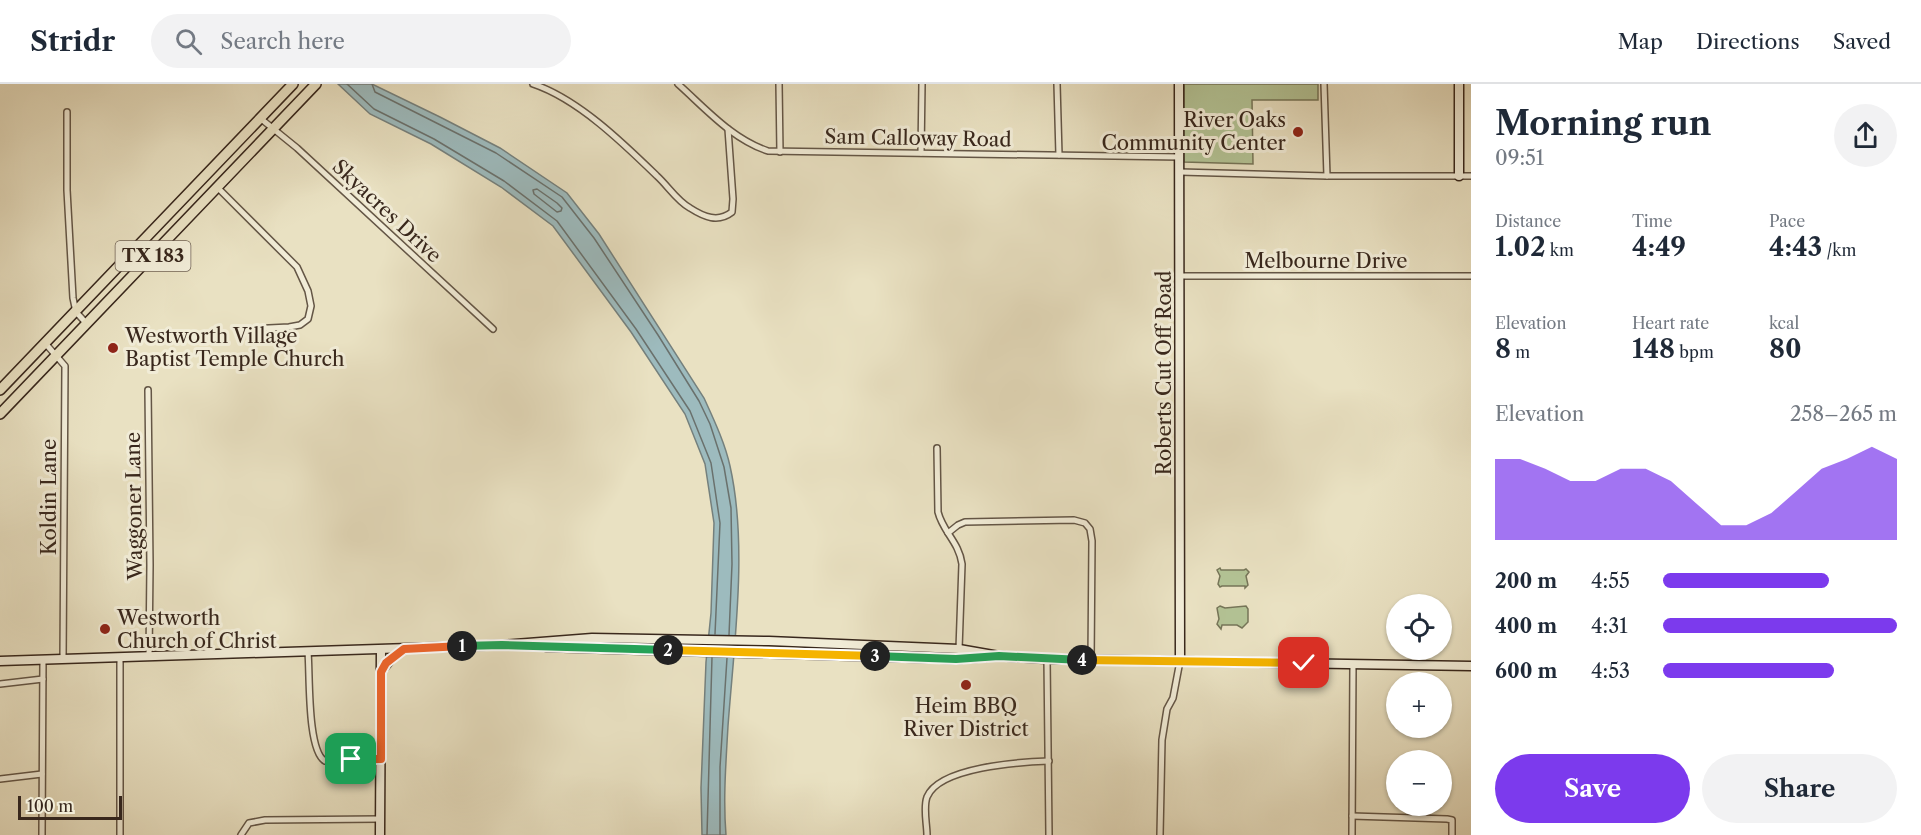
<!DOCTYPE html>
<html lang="en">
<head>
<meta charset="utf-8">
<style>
	:root { --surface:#fff; --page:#f2f2f3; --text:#1f2937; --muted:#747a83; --line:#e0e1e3; --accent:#7c3aed }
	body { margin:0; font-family:"Libre Caslon Text",serif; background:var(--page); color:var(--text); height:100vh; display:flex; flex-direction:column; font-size:22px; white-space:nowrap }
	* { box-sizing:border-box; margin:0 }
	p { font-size:20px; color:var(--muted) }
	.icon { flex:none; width:33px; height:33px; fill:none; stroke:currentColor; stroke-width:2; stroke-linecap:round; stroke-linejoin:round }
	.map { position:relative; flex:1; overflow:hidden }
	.panel { display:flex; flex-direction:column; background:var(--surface); width:450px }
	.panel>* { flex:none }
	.fabs { position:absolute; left:1386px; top:510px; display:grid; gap:12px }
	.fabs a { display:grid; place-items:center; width:66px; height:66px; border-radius:50%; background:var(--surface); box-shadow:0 2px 4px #0004; font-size:30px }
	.scale { position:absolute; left:18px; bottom:15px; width:104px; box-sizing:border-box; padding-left:6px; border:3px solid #38271c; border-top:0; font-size:16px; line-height:21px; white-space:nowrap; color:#38271c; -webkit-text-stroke:4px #f1ecd7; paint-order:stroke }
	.pin { position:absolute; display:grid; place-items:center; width:51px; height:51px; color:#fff; margin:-26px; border-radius:12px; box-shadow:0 3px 9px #0006 }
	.km { position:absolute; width:30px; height:30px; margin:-15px; border-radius:50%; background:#222; color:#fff; font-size:16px; line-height:30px; text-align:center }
	.round { display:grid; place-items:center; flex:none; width:63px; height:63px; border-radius:32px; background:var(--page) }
	.head { display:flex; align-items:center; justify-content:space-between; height:102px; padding:0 24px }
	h1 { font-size:33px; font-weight:700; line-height:45px }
	.metrics { display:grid; grid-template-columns:repeat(3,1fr); gap:9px; height:102px; padding:6px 24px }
	.metrics div { display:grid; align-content:center }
	.metrics b { font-size:26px; font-weight:700 }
	.metrics small { font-size:16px; font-weight:400 }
	.metrics p { font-size:16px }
	.chart { height:168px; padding:12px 24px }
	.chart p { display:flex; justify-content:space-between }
	.chart svg { width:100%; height:108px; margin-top:6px; fill:var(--accent); opacity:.7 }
	.cta { display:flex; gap:12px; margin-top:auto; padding:12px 24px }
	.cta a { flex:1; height:69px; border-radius:36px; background:var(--accent); color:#fff; font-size:24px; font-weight:700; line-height:69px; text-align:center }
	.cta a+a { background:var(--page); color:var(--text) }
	ul { padding:0 24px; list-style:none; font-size:20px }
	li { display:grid; grid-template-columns:96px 72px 1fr; align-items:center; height:45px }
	li i { height:15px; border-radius:8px; background:var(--accent) }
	header { display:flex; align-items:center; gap:36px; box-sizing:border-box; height:84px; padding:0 30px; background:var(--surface); border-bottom:2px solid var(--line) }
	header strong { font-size:28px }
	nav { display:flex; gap:33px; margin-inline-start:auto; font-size:21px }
	.search { width:420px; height:54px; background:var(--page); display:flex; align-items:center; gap:15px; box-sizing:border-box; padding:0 21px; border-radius:33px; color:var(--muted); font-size:22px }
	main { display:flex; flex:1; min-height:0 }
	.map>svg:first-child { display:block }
	.green { fill:#b3c395; stroke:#767558; stroke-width:1.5 }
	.water { fill:#9dbbbe; stroke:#75807d; stroke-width:1.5 }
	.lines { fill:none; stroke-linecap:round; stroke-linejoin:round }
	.shore { stroke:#6a716d; stroke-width:1.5 }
	.street-casing { stroke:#645646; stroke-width:8 }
	.secondary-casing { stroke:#38271c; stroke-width:11 }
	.primary-casing { stroke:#38271c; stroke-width:12 }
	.street { stroke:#f1ecd7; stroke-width:5 }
	.secondary { stroke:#f1ecd7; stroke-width:8 }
	.primary { stroke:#e9e1c2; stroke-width:9 }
	.split-1-casing { stroke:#fff; stroke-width:12 }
	.split-2-casing { stroke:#fff; stroke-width:12 }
	.split-3-casing { stroke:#fff; stroke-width:12 }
	.split-4-casing { stroke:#fff; stroke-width:12 }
	.split-5-casing { stroke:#fff; stroke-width:12 }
	.split-1 { stroke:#f0652b; stroke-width:8 }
	.split-2 { stroke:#22a559; stroke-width:8 }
	.split-3 { stroke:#f5b400; stroke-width:8 }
	.split-4 { stroke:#22a559; stroke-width:8 }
	.split-5 { stroke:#f5b400; stroke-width:8 }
	.poi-dot { fill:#8f2418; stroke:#f1ecd7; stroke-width:2 }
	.labels { text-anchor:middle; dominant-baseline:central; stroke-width:6; stroke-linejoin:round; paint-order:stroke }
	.shield { fill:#f1ecd7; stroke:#706254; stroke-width:1.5 }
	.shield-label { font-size:18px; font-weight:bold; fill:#38271c }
	.poi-label { font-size:20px; fill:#38271c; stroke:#f1ecd7; text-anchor:start }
	.street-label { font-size:20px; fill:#38271c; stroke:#f1ecd7 }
</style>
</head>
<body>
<header>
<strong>Stridr</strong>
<div class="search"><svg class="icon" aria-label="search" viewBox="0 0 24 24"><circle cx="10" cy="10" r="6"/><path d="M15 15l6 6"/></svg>Search here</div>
<nav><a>Map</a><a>Directions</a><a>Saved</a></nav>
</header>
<main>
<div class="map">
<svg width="1471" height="751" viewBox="0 0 1471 751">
	<rect width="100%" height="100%" fill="#e9e1c2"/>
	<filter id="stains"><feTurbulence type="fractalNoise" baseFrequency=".00333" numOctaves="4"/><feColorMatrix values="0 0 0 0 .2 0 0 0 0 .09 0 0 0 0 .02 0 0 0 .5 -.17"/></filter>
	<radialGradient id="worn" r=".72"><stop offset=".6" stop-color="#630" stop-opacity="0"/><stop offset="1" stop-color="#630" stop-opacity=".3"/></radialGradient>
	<g class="green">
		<path d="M1184,0H1318V16H1252L1253,80L1184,78Z"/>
		<path d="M1220,484L1221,486H1244L1246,485L1249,488L1246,492L1248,501L1245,504V502H1222L1220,503L1218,500L1220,492L1217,486Z"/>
		<path d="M1220,522L1225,524L1246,522L1248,525V538L1242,544L1237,541H1222L1221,545L1217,540L1219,535L1217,524Z"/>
	</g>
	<path class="water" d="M338,0H372L440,33L500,64L567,109L599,150L704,314C714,336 725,359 730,382C748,462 734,560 728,642C726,678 723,715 726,751H702L701,704L706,578L711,529L714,439L705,380L685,330L631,248L553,142L501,103L431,60L370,30Z"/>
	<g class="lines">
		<g class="shore">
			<path d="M347,0L374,25L434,55L504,97L557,137L636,245L690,327L711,379L720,439L715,550"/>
			<path d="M372,0L375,8L496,69L562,113L594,154L658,251L699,317L710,340L724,383L731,424L732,480L729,551"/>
			<path d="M537,105L557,119L562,124L561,127L557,128L534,110L533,106Z"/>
			<path d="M707,751L712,573"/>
			<path d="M720,751V683L727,574"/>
		</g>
		<g class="street-casing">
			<g id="street">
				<path d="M533,0C578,15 623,59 657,92C668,102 677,117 690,124C704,133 718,139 732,128L733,115L728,45"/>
				<path d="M678,0C706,25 732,55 768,67L1180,73"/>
				<path d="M779,0L780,68"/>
				<path d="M1057,0L1059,71"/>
				<path d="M1324,0L1327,92"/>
				<path d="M67,28V106L73,214L76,228L87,240"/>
				<path d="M260,34L297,64L493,245"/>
				<path d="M921,69L922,0"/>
				<path d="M1180,88L1327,92H1471"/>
				<path d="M218,104L297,183L308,207L311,222L308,235L300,241L289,243L247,245"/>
				<path d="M1181,192H1471"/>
				<path d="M45,259L65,282L63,575"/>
				<path d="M148,306L150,481L149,573"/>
				<path d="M937,364L938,428C943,448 959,458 962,480L959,565"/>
				<path d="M948,449L958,441L965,438L1074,436L1085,439L1090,445L1092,457L1091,576"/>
				<path d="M308,568C310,590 307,667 325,677L381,675"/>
				<path d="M120,574V751"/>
				<path d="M1047,575L1049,751"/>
				<path d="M0,600L43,595"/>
				<path d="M0,695L42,690"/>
				<path d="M1352,732L1447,735L1452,736V751"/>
				<path d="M42,751L43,576"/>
				<path d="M241,751L249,739L265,736L380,735"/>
				<path d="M927,751C927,740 923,724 927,713C939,683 1020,678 1049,677"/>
				<path d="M1160,751L1162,656L1167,625L1173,614L1180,577"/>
				<path d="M1352,751L1353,580"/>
			</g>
		</g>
		<g class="secondary-casing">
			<g id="secondary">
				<path d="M1179,0L1180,577"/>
				<path d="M1459,0V92"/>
				<path d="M546,563L956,575L986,573"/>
				<path d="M0,577L502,561L592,554L769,557L959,565L999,572L1047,575L1471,582"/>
				<path d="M381,587L391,575L404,565"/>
				<path d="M380,751L381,566"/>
			</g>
		</g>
		<g class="primary-casing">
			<g id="primary">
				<path d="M0,306L293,0"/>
				<path d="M0,330L316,0"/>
			</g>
		</g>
		<use href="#street" class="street"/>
		<use href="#secondary" class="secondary"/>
		<use href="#primary" class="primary"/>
	</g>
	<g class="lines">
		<g class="split-1-casing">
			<path id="split-1" d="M351,675H381V588L386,579L404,565L462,562"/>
		</g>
		<g class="split-2-casing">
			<path id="split-2" d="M462,562L502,561L668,566"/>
		</g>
		<g class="split-3-casing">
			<path id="split-3" d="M668,566L875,572"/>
		</g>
		<g class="split-4-casing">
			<path id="split-4" d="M875,572L956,575L999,572L1082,576"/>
		</g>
		<g class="split-5-casing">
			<path id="split-5" d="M1082,576L1304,579"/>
		</g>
		<use href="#split-1" class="split-1"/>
		<use href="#split-2" class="split-2"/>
		<use href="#split-3" class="split-3"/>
		<use href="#split-4" class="split-4"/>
		<use href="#split-5" class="split-5"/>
	</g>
	<g class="poi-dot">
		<circle cx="1298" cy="48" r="6"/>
		<circle cx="113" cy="264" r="6"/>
		<circle cx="105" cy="545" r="6"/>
		<circle cx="966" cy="601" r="6"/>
	</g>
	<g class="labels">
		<rect class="shield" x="115.5" y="157" width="75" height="30" rx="4.5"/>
		<g class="shield-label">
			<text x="153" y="172">TX 183</text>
		</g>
		<g class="poi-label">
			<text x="1286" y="36" text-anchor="end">River Oaks<tspan x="1286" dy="23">Community Center</tspan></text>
			<text x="125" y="252">Westworth Village<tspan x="125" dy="23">Baptist Temple Church</tspan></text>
			<text x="117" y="534">Westworth<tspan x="117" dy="23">Church of Christ</tspan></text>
			<text x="966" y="622" text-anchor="middle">Heim BBQ<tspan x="966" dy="23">River District</tspan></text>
		</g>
		<g class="street-label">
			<text transform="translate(918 54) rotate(1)">Sam Calloway Road</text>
			<text transform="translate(387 127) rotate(43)">Skyacres Drive</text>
			<text x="1326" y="177">Melbourne Drive</text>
			<text transform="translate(1164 289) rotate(-90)">Roberts Cut Off Road</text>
			<text transform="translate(49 413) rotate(-90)">Koldin Lane</text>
			<text transform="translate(134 422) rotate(-91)">Waggoner Lane</text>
		</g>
	</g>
	<rect width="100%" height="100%" filter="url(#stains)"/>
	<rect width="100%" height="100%" fill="url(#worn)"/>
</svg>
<div class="fabs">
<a><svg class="icon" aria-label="locate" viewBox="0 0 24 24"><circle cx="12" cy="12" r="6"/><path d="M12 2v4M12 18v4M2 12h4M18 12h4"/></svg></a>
<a>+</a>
<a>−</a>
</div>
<div class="scale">100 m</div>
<div class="pin" style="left:351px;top:675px;background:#1e9e55"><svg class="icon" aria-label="arrive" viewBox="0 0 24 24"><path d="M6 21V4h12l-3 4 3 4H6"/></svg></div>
<div class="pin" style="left:1304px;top:579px;background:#d93025"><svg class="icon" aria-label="check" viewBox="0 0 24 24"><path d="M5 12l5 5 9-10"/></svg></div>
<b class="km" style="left:462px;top:562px">1</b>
<b class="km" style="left:668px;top:566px">2</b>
<b class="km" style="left:875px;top:572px">3</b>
<b class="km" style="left:1082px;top:576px">4</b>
</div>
<section class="panel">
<div class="head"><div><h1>Morning run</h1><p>09:51</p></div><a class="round"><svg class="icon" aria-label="share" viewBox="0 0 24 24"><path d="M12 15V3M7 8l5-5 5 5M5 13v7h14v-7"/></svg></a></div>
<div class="metrics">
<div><p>Distance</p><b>1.02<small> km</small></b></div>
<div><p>Time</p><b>4:49</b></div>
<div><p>Pace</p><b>4:43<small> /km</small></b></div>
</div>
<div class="metrics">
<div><p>Elevation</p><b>8<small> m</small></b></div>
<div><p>Heart rate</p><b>148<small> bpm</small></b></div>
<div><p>kcal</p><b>80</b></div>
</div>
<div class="chart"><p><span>Elevation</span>258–265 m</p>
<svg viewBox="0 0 160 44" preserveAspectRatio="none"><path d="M0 44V11L10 11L20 15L30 20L40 20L50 15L60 15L70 20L80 29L90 38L100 38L110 33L120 24L130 15L140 11L150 6L160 11V44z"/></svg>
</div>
<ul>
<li><b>200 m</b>4:55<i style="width:71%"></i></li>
<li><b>400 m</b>4:31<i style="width:100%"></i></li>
<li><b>600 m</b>4:53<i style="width:73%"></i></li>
</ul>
<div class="cta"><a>Save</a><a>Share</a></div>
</section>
</main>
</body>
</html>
